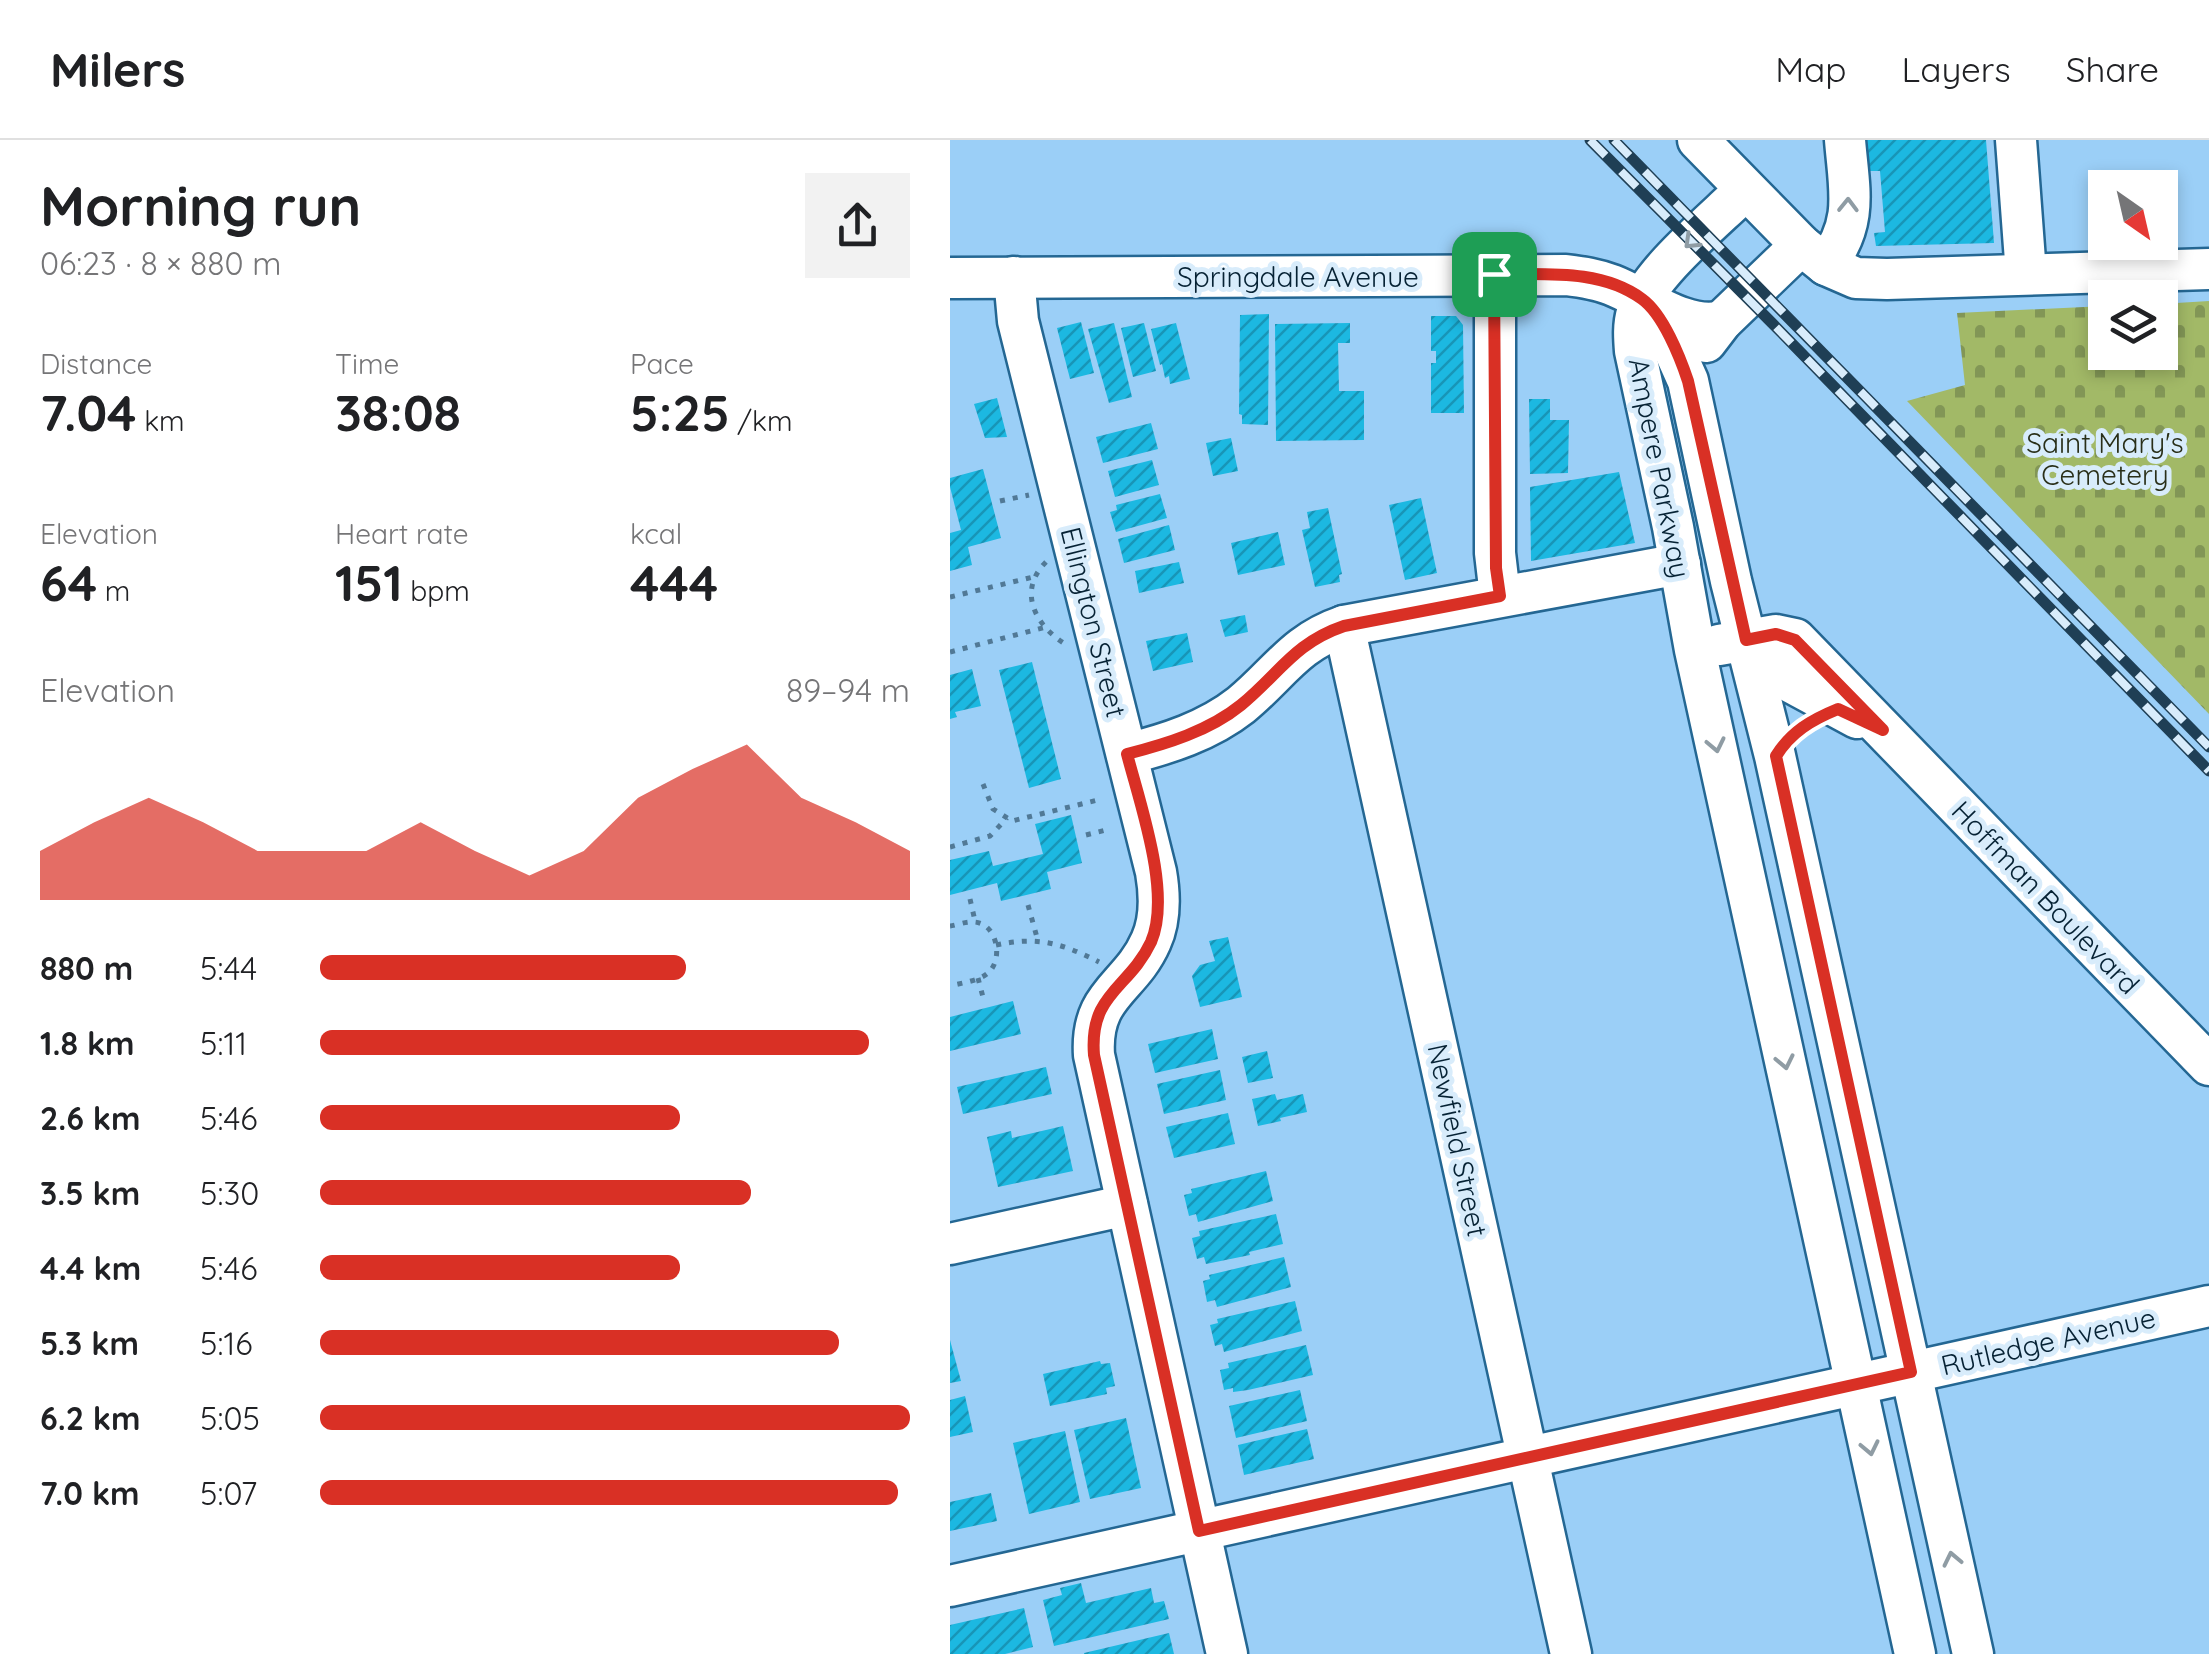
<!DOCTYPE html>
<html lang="en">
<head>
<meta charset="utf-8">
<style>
	:root { --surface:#fff; --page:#f2f2f2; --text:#202124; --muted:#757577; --line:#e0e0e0; --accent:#d93025 }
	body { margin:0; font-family:Quicksand,sans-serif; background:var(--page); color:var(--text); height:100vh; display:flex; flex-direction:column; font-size:38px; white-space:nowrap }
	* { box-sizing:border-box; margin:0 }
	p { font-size:32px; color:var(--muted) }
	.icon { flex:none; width:55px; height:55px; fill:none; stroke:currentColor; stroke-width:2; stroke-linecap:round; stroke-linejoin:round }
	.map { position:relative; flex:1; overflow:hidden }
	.details { display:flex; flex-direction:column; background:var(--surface); width:950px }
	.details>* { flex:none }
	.needle { width:65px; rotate:146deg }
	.tools { position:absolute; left:1138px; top:30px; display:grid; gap:20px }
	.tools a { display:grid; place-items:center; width:90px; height:90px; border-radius:0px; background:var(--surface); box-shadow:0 5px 15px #0003; font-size:50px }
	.pin { position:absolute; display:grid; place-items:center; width:85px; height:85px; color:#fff; margin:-42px; border-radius:20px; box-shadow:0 5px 15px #0006 }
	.round { display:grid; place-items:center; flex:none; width:105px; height:105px; border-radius:0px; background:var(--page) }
	.head { display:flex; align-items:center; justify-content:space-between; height:170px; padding:0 40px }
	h1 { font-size:55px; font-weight:700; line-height:75px }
	.metrics { display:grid; grid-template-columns:repeat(3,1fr); gap:15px; height:170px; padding:10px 40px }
	.metrics div { display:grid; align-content:center }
	.metrics b { font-size:50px; font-weight:700 }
	.metrics small { font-size:28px; font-weight:400 }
	.metrics p { font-size:28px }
	.chart { height:280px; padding:20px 40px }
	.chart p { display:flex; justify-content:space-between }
	.chart svg { width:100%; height:180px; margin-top:10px; fill:var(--accent); opacity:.7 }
	ul { padding:0 40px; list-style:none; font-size:32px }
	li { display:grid; grid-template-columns:160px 120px 1fr; align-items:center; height:75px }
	li i { height:25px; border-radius:12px; background:var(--accent) }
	header { display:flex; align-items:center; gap:60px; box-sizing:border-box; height:140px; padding:0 50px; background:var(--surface); border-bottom:2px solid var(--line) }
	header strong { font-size:48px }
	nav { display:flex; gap:55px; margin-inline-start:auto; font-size:35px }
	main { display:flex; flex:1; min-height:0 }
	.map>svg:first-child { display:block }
	.cemetery { fill:url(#cemetery-stones) }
	.building { fill:url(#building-hatch) }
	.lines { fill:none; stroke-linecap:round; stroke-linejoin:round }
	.minor-casing { stroke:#246793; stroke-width:45 }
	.path { stroke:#517996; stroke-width:5; stroke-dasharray:5 8; stroke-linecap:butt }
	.minor { stroke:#fff; stroke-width:40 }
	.rail-casing { stroke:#1f3f55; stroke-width:11 }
	.rail { stroke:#d8ecfb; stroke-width:8; stroke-dasharray:22; stroke-linecap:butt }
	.oneway { stroke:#8f9ca4 }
	.route-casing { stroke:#fff; stroke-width:20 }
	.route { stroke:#d93025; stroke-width:12 }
	.labels { text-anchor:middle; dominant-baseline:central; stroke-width:10; stroke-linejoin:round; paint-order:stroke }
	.street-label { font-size:28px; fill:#062234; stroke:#d8ecfb }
	.park-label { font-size:28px; fill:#292f19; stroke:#d8ecfb }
</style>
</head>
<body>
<header>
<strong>Milers</strong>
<nav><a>Map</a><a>Layers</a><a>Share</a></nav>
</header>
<main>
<section class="details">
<div class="head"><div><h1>Morning run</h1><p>06:23 · 8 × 880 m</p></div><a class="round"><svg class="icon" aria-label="share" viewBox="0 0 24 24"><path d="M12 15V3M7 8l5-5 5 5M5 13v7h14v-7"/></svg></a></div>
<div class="metrics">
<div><p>Distance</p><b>7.04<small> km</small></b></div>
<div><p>Time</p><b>38:08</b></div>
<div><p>Pace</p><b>5:25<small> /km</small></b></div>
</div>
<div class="metrics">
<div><p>Elevation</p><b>64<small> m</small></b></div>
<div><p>Heart rate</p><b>151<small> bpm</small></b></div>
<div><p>kcal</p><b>444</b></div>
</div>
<div class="chart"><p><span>Elevation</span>89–94 m</p>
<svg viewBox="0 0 160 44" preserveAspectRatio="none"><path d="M0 44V32L10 25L20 19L30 25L40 32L50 32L60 32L70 25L80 32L90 38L100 32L110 19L120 12L130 6L140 19L150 25L160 32V44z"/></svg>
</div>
<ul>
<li><b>880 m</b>5:44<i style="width:62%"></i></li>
<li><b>1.8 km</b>5:11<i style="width:93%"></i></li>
<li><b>2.6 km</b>5:46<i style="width:61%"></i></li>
<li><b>3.5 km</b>5:30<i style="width:73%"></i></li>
<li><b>4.4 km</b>5:46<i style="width:61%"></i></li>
<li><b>5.3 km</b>5:16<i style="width:88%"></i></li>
<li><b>6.2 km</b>5:05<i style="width:100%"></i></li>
<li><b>7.0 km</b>5:07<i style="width:98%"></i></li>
</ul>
</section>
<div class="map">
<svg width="1259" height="1514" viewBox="0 0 1259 1514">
	<defs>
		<pattern id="cemetery-stones" width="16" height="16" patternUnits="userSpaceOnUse" patternTransform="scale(2.5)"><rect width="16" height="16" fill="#a2b967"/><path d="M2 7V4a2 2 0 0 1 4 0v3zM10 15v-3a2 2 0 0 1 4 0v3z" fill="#829656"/></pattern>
		<pattern id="building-hatch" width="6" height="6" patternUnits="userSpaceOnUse" patternTransform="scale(2.5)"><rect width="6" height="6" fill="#1cb8e1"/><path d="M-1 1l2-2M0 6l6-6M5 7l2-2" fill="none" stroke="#1795b7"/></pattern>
	</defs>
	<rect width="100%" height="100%" fill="#9bcff7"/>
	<path class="cemetery" d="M1259,161V574L957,261L1015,245L1007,173L1155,166V212H1210V164Z"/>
	<g class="building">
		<path d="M913,0H1036L1044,103L926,106L924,93L935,92L930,31H914Z"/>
		<path d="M319,174L318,285L292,284V275L289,274L290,175Z"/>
		<path d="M481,176H506L513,185L514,273H481V223H486V211H481Z"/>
		<path d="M131,182L144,233L120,239L107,188Z"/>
		<path d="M164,183L182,257L159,263L138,189Z"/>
		<path d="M194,183L206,231L183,237L171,188Z"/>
		<path d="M226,183L240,239L220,244L219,236L215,238L212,224L210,225L201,189Z"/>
		<path d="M400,183V203H388L389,251H414V300L326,301L325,184Z"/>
		<path d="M47,258L57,297L35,298L24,264Z"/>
		<path d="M579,259H600V280H619L618,333L580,334Z"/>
		<path d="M201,283L208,309L153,323L146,297Z"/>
		<path d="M281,298L288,331L263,336L256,303Z"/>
		<path d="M202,320L209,345L165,357L158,331Z"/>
		<path d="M33,329L51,398L18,407L22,425L0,431V393L11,390L0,347V338Z"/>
		<path d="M669,332L685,403L581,421L580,347Z"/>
		<path d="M210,354L217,378L166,392L160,372L167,370L166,365Z"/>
		<path d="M471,358L487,433L455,440L439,365Z"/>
		<path d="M378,368L392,434L389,435L390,442L365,447L352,390L360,388L357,372Z"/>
		<path d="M219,385L225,410L174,423L168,399Z"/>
		<path d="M328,392L335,425L288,435L281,403Z"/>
		<path d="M229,422L234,443L189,453L185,431Z"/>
		<path d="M295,475L298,492L275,497L270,480Z"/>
		<path d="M237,493L243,522L203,531L196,501Z"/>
		<path d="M82,522L111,639L79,648L49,530Z"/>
		<path d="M22,529L31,566L5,572L7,577L0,579V535Z"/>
		<path d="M121,675L132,723L97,732L101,749L51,761L47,743L0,755V720L39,711L43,726L93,714L85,684Z"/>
		<path d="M278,797L292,857L250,867L242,836L250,825L265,821L259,801Z"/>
		<path d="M63,861L71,894L0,911V877Z"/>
		<path d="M262,889L268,919L205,933L198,904Z"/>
		<path d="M317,911L323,938L298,943L292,917Z"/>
		<path d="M96,927L102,954L13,974L7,947Z"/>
		<path d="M270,930L276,960L214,974L207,944Z"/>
		<path d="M325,954L327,960L353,954L357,972L330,978L331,981L308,986L302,959Z"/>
		<path d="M278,973L285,1004L224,1018L216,987Z"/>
		<path d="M113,986L123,1031L48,1047L37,997L61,991L62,998Z"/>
		<path d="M316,1031L323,1061L248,1082L246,1074L239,1076L234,1055L242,1053L241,1049Z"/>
		<path d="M326,1074L333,1104L299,1112L300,1115L256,1124L254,1117L247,1119L242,1098L250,1096L249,1091Z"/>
		<path d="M334,1117L341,1147L267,1167L265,1160L257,1162L253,1141L260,1139L259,1135Z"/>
		<path d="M345,1161L352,1191L274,1212L272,1204L265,1206L260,1185L268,1183L267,1179Z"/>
		<path d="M0,1200L11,1241L0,1243Z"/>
		<path d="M356,1205L363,1235L298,1250L283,1252V1248L274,1250L270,1230L279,1228L278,1223Z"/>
		<path d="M150,1221L151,1224L160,1223L165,1246L156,1248L157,1254L100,1266L93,1234Z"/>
		<path d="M350,1250L357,1281L286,1298L279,1266Z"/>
		<path d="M15,1256L23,1292L0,1297V1260Z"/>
		<path d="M176,1278L191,1348L140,1359L124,1290Z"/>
		<path d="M357,1289L364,1319L294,1335L288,1305Z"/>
		<path d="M115,1291L130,1362L79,1374L63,1303Z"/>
		<path d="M41,1353L47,1381L0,1391V1362Z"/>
		<path d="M131,1443L136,1463L201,1448L204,1463L214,1461L219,1479L104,1506L93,1460L112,1455L110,1448Z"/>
		<path d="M74,1468L83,1507L55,1514H0V1485Z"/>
		<path d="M219,1493L224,1514H134V1513Z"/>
	</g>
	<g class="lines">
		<g class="minor-casing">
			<g id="minor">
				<path d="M748,0L851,105L876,125L906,138L937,139L1259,129"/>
				<path d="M1066,0L1076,134"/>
				<path d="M795,50C766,79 698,134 687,172C683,185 684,198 685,211L723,387L745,510L965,1514"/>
				<path d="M876,125C909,82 899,50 895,0"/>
				<path d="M545,134V413L550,456"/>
				<path d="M64,137L68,181L206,732C210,755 211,779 201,801C180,849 140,853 144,915L277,1514"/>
				<path d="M0,138L616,135C632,137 647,139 662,145C693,157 738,191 772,181"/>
				<path d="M692,159L713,185L738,241L781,441L825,616L1023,1514"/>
				<path d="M756,202L772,181L851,105"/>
				<path d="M394,486L621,1514"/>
				<path d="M796,500L833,538L907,578"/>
				<path d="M769,505L826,495L845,499L1259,925"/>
				<path d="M177,614C217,604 258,591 291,565C329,534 344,503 394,486L730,424"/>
				<path d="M0,1104L177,1065"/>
				<path d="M0,1446L1259,1166"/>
			</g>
		</g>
		<g class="path">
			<path d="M50,361L79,355"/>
			<path d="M96,422C67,451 85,485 115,504"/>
			<path d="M0,457L83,437"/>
			<path d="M0,512L96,487"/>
			<path d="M33,644L43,669L62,681L152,659"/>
			<path d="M136,695L160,689"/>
			<path d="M0,707L40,696L57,678"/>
			<path d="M20,759L25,781"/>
			<path d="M78,765L88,801"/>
			<path d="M0,786C7,785 17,781 24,782C47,783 54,819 38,833C29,841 11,843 0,846"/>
			<path d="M46,805C88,796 111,803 149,822"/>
			<path d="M28,838L34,861"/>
		</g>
		<use href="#minor" class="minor"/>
		<g class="rail-casing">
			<g id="rail">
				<path d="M640,0L822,183L1259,631"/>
				<path d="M664,0L1259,607"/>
			</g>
		</g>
		<use href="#rail" class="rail"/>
	</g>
	<defs><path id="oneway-chevron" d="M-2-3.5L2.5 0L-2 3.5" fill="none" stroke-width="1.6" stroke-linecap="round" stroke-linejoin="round" transform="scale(2.5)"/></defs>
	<g class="oneway">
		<use href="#oneway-chevron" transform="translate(898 65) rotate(-89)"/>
		<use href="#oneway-chevron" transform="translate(741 102) rotate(136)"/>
		<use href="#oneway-chevron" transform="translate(766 605) rotate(78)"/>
		<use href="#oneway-chevron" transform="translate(835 922) rotate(78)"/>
		<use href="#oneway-chevron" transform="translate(920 1308) rotate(78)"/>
		<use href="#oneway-chevron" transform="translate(1002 1419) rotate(-102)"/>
	</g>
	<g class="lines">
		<g class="route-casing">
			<path id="route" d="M544,134C592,135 650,128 692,159C713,174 730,217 738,241L796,500L826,494L845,500L933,590L888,569C861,580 841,592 826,616L961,1232L249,1391L144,915C139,853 179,849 201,802C222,754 190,664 177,614C216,604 259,591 291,565C329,534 344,503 394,486L550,456L546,428Z"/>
		</g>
		<use href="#route" class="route"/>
	</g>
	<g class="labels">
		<g class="street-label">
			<text x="348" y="136">Springdale Avenue</text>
			<text transform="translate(710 328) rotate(79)">Ampere Parkway</text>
			<text transform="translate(144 482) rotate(76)">Ellington Street</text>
			<text transform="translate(1096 757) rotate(46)">Hoffman Boulevard</text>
			<text transform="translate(508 1000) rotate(78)">Newfield Street</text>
			<text transform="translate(1098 1201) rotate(-13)">Rutledge Avenue</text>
		</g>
		<g class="park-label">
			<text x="1155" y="302">Saint Mary's<tspan x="1155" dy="32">Cemetery</tspan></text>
		</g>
	</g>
</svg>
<div class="tools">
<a><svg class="needle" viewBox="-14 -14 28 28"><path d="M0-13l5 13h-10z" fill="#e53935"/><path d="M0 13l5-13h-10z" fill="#757577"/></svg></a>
<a><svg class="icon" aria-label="layers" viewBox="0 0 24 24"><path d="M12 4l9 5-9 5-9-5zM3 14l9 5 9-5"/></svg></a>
</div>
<div class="pin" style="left:544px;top:134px;background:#1e9e55"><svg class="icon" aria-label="arrive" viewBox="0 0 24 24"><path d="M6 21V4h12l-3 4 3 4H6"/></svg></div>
</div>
</main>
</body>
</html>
